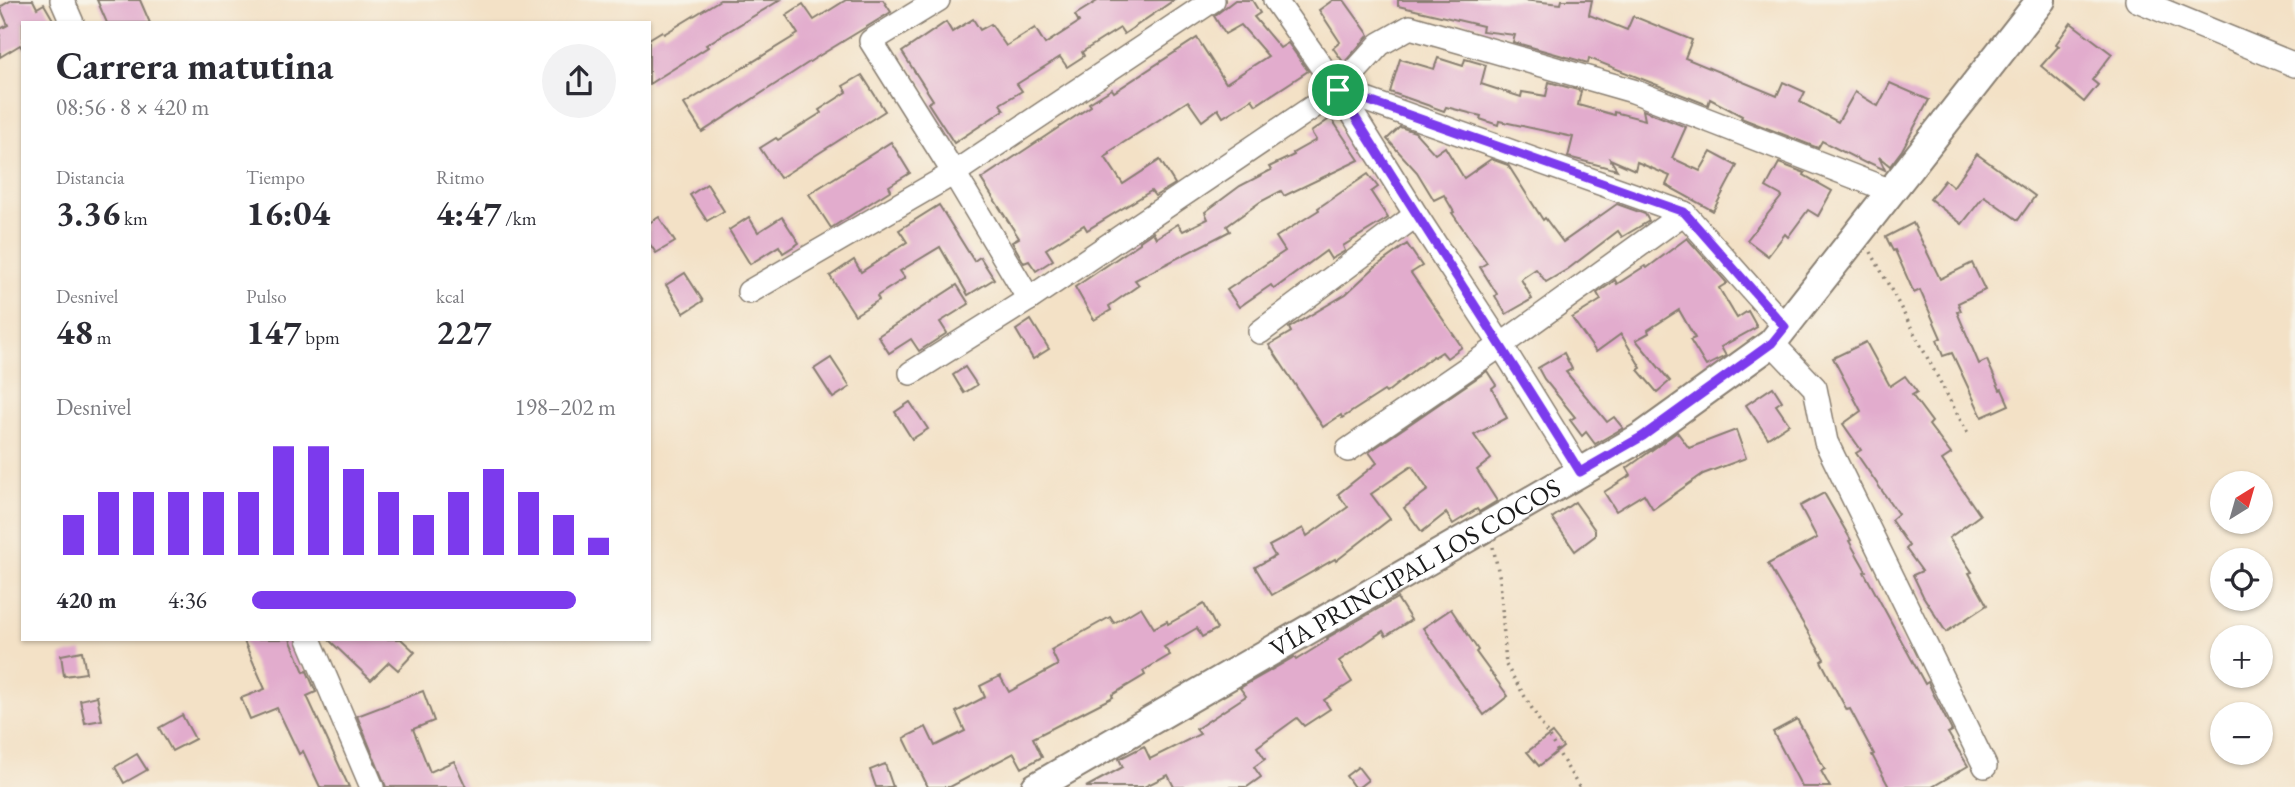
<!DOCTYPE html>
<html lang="es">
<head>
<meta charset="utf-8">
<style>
	:root { --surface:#fff; --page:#f2f2f3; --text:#2b2b33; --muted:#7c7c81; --accent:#7c3aed }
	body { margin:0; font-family:"EB Garamond",serif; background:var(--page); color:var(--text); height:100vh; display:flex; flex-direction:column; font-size:26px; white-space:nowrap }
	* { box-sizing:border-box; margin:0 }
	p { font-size:23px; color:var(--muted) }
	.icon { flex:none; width:38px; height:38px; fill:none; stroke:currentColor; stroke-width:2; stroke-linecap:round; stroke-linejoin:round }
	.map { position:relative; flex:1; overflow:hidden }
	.details { position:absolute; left:21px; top:21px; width:630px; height:620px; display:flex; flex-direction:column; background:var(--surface); border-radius:0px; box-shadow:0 2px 5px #0004 }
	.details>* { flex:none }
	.needle { width:46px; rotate:37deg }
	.fabs { position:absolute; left:2210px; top:471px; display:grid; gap:14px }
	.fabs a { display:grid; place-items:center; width:63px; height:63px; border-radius:50%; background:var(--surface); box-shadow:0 2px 5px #0004; font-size:35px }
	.pin { position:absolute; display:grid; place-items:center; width:60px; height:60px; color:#fff; margin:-30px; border:4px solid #fff; border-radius:50%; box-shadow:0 2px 7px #0007 }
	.round { display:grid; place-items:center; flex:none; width:74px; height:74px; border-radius:37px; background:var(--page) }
	.overview { display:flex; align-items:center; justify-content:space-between; height:119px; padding:0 35px }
	h1 { font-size:38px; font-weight:700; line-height:52px }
	.stats { display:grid; grid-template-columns:repeat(3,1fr); gap:10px; height:119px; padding:7px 35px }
	.stats div { display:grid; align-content:center }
	.stats b { font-size:35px; font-weight:700 }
	.stats small { font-size:19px; font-weight:400 }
	.stats p { font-size:19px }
	.chart { height:196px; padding:14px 35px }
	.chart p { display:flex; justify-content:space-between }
	.chart svg { width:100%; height:126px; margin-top:7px; stroke:var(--accent); stroke-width:6 }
	ul { padding:0 35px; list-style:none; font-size:23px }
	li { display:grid; grid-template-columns:112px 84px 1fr; align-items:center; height:52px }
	li i { height:18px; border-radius:9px; background:var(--accent) }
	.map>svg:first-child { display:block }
	.building { fill:#e2accd }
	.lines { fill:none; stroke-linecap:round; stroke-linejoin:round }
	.minor-casing { stroke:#887e71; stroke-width:26 }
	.tertiary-casing { stroke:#887e71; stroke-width:32 }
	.path { stroke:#887e71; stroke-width:3.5; stroke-dasharray:2 5; stroke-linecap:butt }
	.minor { stroke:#fff; stroke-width:23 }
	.tertiary { stroke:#fff; stroke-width:28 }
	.route-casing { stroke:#fff; stroke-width:14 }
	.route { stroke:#7c3aed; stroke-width:9 }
	.labels { text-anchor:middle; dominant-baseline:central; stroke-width:7; stroke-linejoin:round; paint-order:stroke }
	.street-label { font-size:26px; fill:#1c1c1c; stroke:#f7f3e8 }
</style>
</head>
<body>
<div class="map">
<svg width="2295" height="787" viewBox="0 0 2295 787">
	<rect width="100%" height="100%" fill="#f7f3e8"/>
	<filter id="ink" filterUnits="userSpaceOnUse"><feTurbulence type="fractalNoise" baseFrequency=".0143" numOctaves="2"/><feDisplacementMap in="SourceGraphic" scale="14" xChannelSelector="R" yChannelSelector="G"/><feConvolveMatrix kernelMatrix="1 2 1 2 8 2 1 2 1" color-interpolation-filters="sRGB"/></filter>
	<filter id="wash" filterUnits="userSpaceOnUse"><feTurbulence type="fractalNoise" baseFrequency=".00686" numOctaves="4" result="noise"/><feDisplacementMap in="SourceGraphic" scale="28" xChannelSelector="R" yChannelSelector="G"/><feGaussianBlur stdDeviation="1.57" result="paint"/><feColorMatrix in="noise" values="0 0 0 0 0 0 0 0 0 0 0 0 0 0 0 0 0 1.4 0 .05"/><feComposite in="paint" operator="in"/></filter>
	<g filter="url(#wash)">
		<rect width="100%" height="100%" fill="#f3e1c6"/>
		<g id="blocks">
			<g class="building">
				<path d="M12,0H33L37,8L44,4L55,23H23V50L20,45L0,57V29L8,25L0,7Z"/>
				<path d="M97,0H140L150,23H107Z"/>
				<path d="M720,0H780L706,45L708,47L649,84V39L662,31L664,34Z"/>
				<path d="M846,0H883L891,12L814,59L702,132L684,104L798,34L786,15L803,4L814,20Z"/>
				<path d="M1099,0H1174L1124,34L1120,28L1082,52L1084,56L1067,67L1060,57L1017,84L1022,91L1000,104L1004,110L954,143L928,103L933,100L902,52L946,22L952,32L973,19L980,30L991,24L1006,46L1035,28L1045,44L1079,22L1075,15Z"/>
				<path d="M1235,0H1252L1260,13L1254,17L1280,48L1288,43L1308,71L1256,105L1252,99L1223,117L1218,109L1202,121L1188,101L1109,152L1110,154L1105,157L1123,184L1160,160L1175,184L1155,196L1151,191L1087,230L1084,225L1046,249L1053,260L1036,271L1029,261L1024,263L1012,242L1019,238L981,179L1091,106L1089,103L1112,89L1114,92L1197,38L1226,83L1268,56L1241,25L1225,34L1214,16Z"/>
				<path d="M1333,0H1344L1369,35L1344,63L1333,48L1340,42L1319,10Z"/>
				<path d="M1398,0H1522L1561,4L1562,0H1592L1589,15L1627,30L1633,16L1692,40L1685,58L1777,96L1783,82L1805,92L1800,102L1838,122L1855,92L1878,106L1890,83L1929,100L1902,150L1890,166L1879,157L1885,170L1868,162L1867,164L1822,141L1818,148L1741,118L1742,116L1710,99L1708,105L1589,58L1588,63L1513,42L1515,35L1482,31L1483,26L1398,6Z"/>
				<path d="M2071,23L2112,54L2092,80L2098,85L2084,102L2041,66L2059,46L2056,44Z"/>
				<path d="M1438,58L1463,66L1465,59L1486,65L1481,84L1521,97L1522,92L1546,96L1549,82L1581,91L1578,105L1614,115V112L1645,120L1643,110L1686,127L1672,158L1700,171L1711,152L1737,166L1713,211L1666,185L1670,176L1637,162L1635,170L1610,159L1617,170L1568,157L1573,137L1499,121L1498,125L1480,119L1481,116L1446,107L1444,111L1390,92L1400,59L1434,69Z"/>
				<path d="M862,75L885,111L780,178L760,148L776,138L778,140L821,113L819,110L847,92L843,86Z"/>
				<path d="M1331,118L1359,160L1284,196L1281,191L1260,202L1227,226L1230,231L1135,280L1139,285L1109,306L1111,310L1094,320L1075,287L1140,243V241L1153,232L1156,238L1178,224L1183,231L1208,219L1205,212L1240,186L1271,170L1269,167L1294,155L1293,153L1316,140L1311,132Z"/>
				<path d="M1400,127L1415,132L1435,154L1445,147L1464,178L1491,159L1508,165L1543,220L1545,218L1563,242L1617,204L1645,214L1649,221L1622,237L1618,231L1568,269L1546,282L1536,269L1521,279L1532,299L1506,314L1495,296L1497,294L1480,267L1487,263L1452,213L1454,212L1444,195L1434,200L1417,172L1387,139Z"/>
				<path d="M891,142L910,173L889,186L891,190L831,228L809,194Z"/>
				<path d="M1977,154L2035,196L2018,220L1984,196L1962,224L1930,199L1945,180L1953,187Z"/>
				<path d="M1779,163L1805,173L1804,175L1832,191L1818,216L1808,210L1788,237L1785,234L1768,256L1747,240L1782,196L1766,187Z"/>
				<path d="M1368,174L1378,187L1371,192L1388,218L1343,246L1345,251L1331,259L1326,251L1274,289L1271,285L1239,307L1227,290L1285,251L1276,237L1319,210L1318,208Z"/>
				<path d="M707,184L724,211L707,221L690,195Z"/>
				<path d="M939,205L974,261L980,257L994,279L968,295L940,247L900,271L905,278L877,296L879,300L855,315L830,276L854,260L861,272L907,242L899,230Z"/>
				<path d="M659,217L675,242L656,253L649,243V223Z"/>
				<path d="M749,217L758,232L782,217L799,243L783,253L779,246L750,264L729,230Z"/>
				<path d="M1913,223L1940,279L1972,263L1985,290L1958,303L1961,311L1957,312L1979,364L1987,360L2000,390L2002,389L2009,405L1982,417L1952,353L1943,356L1937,340L1941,338L1920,290L1914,293L1895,250L1893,251L1886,237Z"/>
				<path d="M1687,238L1727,283L1719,288L1737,318L1748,311L1757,327L1721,347L1726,356L1706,366L1690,340L1695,338L1679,310L1648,330L1649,333L1636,340L1670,381L1657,392L1638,370L1641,368L1621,334L1596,352L1572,318L1601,300L1597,293L1610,284L1615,280L1617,284L1645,266L1647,268Z"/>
				<path d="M1407,244L1422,266L1411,273L1462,347L1447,358L1442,352L1434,357L1433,356L1386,393L1384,391L1342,418L1341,415L1323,427L1269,345L1291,332L1289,328L1346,294L1375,267Z"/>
				<path d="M685,273L703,301L684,313L666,285Z"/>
				<path d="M957,285L969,304L940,322L947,333L919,351L911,339L889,353L878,336Z"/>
				<path d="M1031,320L1049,349L1033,359L1016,330Z"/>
				<path d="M1866,342L1890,386L1905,376L1917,392L1912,395L1932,422L1929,425L1951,454L1942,460L1980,515L1949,538L1972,572L1969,573L1987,605L1946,632L1923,596L1913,575L1922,571L1906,549L1909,546L1891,520L1898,514L1856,453L1861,450L1843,424L1861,411L1833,358Z"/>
				<path d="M1564,353L1572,369L1566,372L1607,422L1614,417L1623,428L1595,444L1586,432L1582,436L1570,420L1575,417L1544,379L1538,368Z"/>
				<path d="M831,358L850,387L833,398L814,369Z"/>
				<path d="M965,367L977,385L964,393L953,375Z"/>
				<path d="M1487,371L1496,385L1492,388L1507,418L1474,435L1491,459L1477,470L1497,501L1479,512L1477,509L1453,524L1446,513L1422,532L1404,508L1428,490L1412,466L1371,494L1390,519L1336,561L1335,559L1272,595L1255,567L1275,556L1269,546L1303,528L1307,536L1348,507L1338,494L1377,463L1369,452Z"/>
				<path d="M1773,387L1782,401L1776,405L1789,424L1768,438L1746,405Z"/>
				<path d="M910,402L928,429L912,439L895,412Z"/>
				<path d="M1736,430L1746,458L1703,474L1653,509L1644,494L1616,511L1604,492L1631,475L1627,468L1677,432L1689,448Z"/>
				<path d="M1824,493L1851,540L1849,541L1866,571L1864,572L1925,684L1928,682L1933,693L1952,731L1948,733L1968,766L1932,787H1889L1872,755L1874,754L1850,709L1847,710L1837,692L1821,661L1824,659L1768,564L1817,538L1800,506Z"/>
				<path d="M1575,502L1595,530V536L1575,551L1552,518Z"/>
				<path d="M1397,598L1411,620L1386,636L1383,631L1339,661L1352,682L1324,700L1330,709L1304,726L1297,718L1257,747L1265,759L1254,767L1261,777L1247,787H1174L1168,775L1144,787H1086L1123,767L1119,759L1144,746L1150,759L1200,734L1196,729L1246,696L1240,688L1294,657L1296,660L1328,640L1327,638Z"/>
				<path d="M1204,604L1217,629L1202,637L1197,628L1164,647L1170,655L1143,671L1145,675L1112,695L1113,697L1033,738L1042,757L1022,768L1014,753L950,787H928L904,738L926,727L935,746L965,731L956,712L985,697L980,686L1000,676L1009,692L1058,665L1051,650L1110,617L1114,623L1141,607L1154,628L1167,621L1168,624Z"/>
				<path d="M1451,609L1478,650L1476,652L1508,696L1484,715L1423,628Z"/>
				<path d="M243,639H290L304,672L307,671L316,692L307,696L349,787H320L303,751L299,754L277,708L250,719L241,698L265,689Z"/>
				<path d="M328,639H401L415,652L398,670L389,662L371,680Z"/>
				<path d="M82,651L86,673L64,676L61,655Z"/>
				<path d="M423,691L434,721L413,729L430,772L454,761L466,787H386L357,716Z"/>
				<path d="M97,696L102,720L85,723L80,700Z"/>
				<path d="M182,715L195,739L172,751L159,728Z"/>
				<path d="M1797,719L1825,769L1821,771L1830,787H1802L1773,732Z"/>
				<path d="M1552,733L1563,747L1539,766L1527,752Z"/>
				<path d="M137,754L147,770L124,783L115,767Z"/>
				<path d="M885,764L893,787H876L870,770Z"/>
				<path d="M1358,767L1368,780L1359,787H1354L1346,776Z"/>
			</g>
		</g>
	</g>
	<g filter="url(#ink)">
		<use href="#blocks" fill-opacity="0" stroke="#887e71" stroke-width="2"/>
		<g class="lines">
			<g class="minor-casing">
				<g id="minor">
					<path d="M62,0L72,23"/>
					<path d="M938,0L871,41L954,173L1029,299"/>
					<path d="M1275,0L1338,90L1416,215L1501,345L1580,472"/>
					<path d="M2137,0L2295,65"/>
					<path d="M1338,90L1684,213L1785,327"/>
					<path d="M749,292L954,173L1213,0"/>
					<path d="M1260,332L1416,215"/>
					<path d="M1772,343L1815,388L1826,442L1985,766"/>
					<path d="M911,373L1029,299L1338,90L1380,44L1410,27L1633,91L1891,191"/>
					<path d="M1348,450L1501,345L1684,213"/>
					<path d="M309,639L372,787"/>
				</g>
			</g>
			<g class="tertiary-casing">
				<g id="tertiary">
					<path id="s1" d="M1036,787L1643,436L1772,343L2041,0"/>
				</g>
			</g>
			<g class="path">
				<path d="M1871,252L1969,436"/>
				<path d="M1493,547L1500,579L1506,665L1579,787"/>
			</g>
			<use href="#minor" class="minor"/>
			<use href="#tertiary" class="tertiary"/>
		</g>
	</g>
	<g class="lines" filter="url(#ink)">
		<g class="route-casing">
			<path id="route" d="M1338,90L1684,212L1785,327L1772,343L1643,436L1580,472C1501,344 1418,218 1338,90Z"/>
		</g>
		<use href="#route" class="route"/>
	</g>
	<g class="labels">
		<g class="street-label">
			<text stroke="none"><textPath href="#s1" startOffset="438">VÍA PRINCIPAL LOS COCOS</textPath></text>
		</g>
	</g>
</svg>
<div class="fabs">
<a><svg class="needle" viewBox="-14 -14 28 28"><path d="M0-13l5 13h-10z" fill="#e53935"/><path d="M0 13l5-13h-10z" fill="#7c7c81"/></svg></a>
<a><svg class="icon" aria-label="locate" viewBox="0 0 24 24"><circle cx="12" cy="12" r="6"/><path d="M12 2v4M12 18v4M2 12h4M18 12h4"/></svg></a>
<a>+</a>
<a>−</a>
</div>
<div class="pin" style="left:1338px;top:90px;background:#1e9e55"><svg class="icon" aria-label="arrive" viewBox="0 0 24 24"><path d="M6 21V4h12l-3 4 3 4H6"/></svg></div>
<section class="details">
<div class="overview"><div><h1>Carrera matutina</h1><p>08:56 · 8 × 420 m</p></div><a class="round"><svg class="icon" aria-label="share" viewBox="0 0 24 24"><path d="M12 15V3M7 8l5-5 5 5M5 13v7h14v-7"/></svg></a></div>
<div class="stats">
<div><p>Distancia</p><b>3.36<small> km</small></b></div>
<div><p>Tiempo</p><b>16:04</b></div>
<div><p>Ritmo</p><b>4:47<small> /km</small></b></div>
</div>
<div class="stats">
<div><p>Desnivel</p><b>48<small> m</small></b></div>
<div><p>Pulso</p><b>147<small> bpm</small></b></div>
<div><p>kcal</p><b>227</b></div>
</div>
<div class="chart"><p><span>Desnivel</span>198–202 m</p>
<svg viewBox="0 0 160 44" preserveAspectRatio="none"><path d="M5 44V30M15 44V22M25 44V22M35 44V22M45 44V22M55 44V22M65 44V6M75 44V6M85 44V14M95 44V22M105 44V30M115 44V22M125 44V14M135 44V22M145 44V30M155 44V38"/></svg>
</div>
<ul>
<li><b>420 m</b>4:36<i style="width:89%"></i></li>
</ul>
</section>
</div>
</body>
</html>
